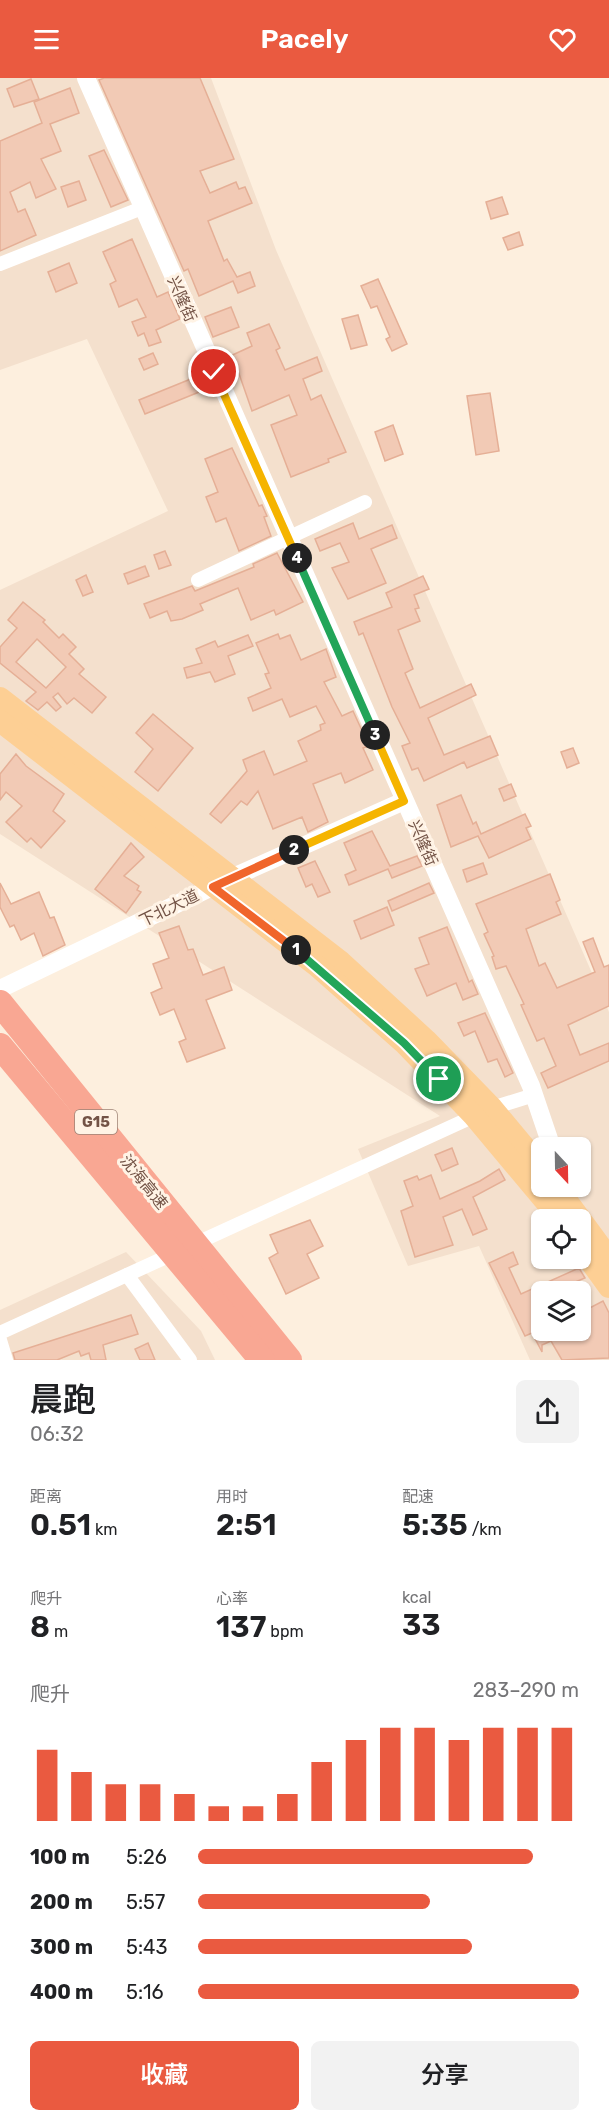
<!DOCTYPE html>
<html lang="zh">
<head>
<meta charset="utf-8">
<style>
	:root { --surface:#fff; --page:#f2f2f2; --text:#202124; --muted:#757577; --accent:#ea5a40 }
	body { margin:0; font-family:Rubik,"Noto Sans SC",sans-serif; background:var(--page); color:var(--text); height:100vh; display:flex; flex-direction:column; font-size:22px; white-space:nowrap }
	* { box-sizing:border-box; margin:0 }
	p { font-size:20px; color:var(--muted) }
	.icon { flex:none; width:33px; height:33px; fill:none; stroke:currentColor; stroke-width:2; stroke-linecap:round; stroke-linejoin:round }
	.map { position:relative; height:1282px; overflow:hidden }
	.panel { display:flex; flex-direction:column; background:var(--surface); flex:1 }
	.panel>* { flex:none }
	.needle { width:39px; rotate:158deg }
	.fabs { position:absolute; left:531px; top:1059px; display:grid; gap:12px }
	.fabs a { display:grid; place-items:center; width:60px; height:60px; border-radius:9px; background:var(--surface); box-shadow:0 2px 4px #0004; font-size:30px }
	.pin { position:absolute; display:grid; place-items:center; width:51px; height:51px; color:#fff; margin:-26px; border:3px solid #fff; border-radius:50%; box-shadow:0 2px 6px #0007 }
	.km { position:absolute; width:30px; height:30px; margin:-15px; border-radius:50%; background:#222; color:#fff; font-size:16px; line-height:30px; text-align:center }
	.round { display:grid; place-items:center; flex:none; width:63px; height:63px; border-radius:9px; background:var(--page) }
	.summary { display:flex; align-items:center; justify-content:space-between; height:102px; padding:0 30px }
	h1 { font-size:33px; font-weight:600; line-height:45px }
	.figures { display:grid; grid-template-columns:repeat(3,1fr); gap:9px; height:102px; padding:6px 30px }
	.figures div { display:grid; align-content:center }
	.figures b { font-size:30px; font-weight:600 }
	.figures small { font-size:16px; font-weight:400 }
	.figures p { font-size:16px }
	.chart { height:168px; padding:12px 30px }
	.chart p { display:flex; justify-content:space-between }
	.chart svg { width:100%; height:108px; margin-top:6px; stroke:var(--accent); stroke-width:6 }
	.button { display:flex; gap:12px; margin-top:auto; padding:12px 30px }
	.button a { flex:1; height:69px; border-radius:9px; background:var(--accent); color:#fff; font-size:24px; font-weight:600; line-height:69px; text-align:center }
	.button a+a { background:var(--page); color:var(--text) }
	ul { padding:0 30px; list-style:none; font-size:20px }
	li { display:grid; grid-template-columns:96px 72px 1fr; align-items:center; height:45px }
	li i { height:15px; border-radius:8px; background:var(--accent) }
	header { display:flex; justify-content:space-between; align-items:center; height:78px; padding:0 30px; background:var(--accent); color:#fff; font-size:27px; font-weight:600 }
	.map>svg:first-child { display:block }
	.residential { fill:#f4e0cd; fill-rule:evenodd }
	.building { fill:#f2cab5; stroke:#e5af96; stroke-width:1.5; fill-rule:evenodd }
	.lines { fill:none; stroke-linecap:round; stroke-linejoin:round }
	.minor { stroke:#fff; stroke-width:14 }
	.tertiary { stroke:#fff; stroke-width:18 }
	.primary { stroke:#fdcf94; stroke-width:22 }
	.motorway { stroke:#f9a793; stroke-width:26 }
	.split-1-casing { stroke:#fff; stroke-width:12 }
	.split-2-casing { stroke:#fff; stroke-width:12 }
	.split-3-casing { stroke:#fff; stroke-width:12 }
	.split-4-casing { stroke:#fff; stroke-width:12 }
	.split-5-casing { stroke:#fff; stroke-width:12 }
	.split-1 { stroke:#22a559; stroke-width:8 }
	.split-2 { stroke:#f0652b; stroke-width:8 }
	.split-3 { stroke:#f5b400; stroke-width:8 }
	.split-4 { stroke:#22a559; stroke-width:8 }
	.split-5 { stroke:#f5b400; stroke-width:8 }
	.labels { text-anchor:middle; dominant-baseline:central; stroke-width:6; stroke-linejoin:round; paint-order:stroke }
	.shield { fill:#fff3e5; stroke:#9d8376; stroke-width:1.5 }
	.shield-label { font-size:15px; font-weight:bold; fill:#735346 }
	.street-label { font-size:16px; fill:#735346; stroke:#fff3e5 }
</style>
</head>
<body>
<header><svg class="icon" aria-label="menu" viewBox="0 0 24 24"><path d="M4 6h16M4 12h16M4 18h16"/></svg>Pacely<svg class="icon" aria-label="heart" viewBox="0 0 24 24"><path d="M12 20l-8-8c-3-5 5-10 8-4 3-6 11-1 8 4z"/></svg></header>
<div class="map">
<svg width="609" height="1282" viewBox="0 0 609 1282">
	<rect width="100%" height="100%" fill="#fdefde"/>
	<g class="residential">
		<path d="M0,0H211L276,172L609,934V1282H530L479,1168L408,1188L358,1071L440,1038L0,756V512L168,433L87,261L0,292ZM542,1070H580V1108H542ZM542,1142H580V1180H542ZM542,1214H580V1252H542Z"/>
		<path d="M126,1174L201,1253L215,1282H0V1232Z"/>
	</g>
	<g class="building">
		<path d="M104,0H200L234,81L200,93L210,115L236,104L239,111L245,109L252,125L208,143L224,183L227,181L237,199L250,194L255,208L238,215L233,203L199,218L188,191L184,193L99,2Z"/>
		<path d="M31,1L39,21L14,29L7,11Z"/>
		<path d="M70,10L79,35L50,46L61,73L41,81L56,111L36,120L30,104L10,114L18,134L25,131L36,157L0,173V63L42,45L34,24Z"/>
		<path d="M104,72L128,122L111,129L89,78Z"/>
		<path d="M79,103L86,122L68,129L61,109Z"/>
		<path d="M502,119L508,136L491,141L486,124Z"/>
		<path d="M519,154L523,167L508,172L503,160Z"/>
		<path d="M132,161L157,219L168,214L180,241L156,252L161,264L149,268L144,255L138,258L132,244L146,239L137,221L119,229L110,206L116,203L103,174Z"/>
		<path d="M69,185L77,205L56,214L48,194Z"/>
		<path d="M378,201L407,266L392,273L386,261L390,259L377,228L371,230L361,208Z"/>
		<path d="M231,229L239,249L213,259L205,239Z"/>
		<path d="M358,237L367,267L351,271L342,241Z"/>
		<path d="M269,246L280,270L276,272L285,292L317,279L322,293L303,301L311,322L321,317L346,374L328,381L329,384L291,399L271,347L297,337L289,317L252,333L237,290L231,292L226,280L252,268L247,255Z"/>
		<path d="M153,275L158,286L144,292L139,281Z"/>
		<path d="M203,296L209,310L145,336L139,322Z"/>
		<path d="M490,315L499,373L476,377L467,318Z"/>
		<path d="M393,347L403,376L385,383L375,354Z"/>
		<path d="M232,370L259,428L262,427L267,438L264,439L271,458L239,473L226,440L216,444L206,419L218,414L205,381Z"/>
		<path d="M353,445L359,461L392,447L397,460L371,471L386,505L348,521L332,490L349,484L340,465L320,473L315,461Z"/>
		<path d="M165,473L171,487L159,491L154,477Z"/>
		<path d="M277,475L303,524L276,537L274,532L251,542L238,510L200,526L203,532L182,541L171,543L167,533L150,540L144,526L192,508L195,513L254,489L253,486Z"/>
		<path d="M145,488L149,498L128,506L124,496Z"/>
		<path d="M86,497L93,514L83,518L76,502Z"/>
		<path d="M423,498L429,511L414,517L419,530L415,531L420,543L398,552L413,591L405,595L420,630L471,606L476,617L428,640L444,677L490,658L498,677L467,690L464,684L424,703L418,690L412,692L402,668L410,665L392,629L363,555L359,557L354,544L392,529L386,515Z"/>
		<path d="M23,524L45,542L43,544L59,560L63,556L76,569L69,576L84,591L79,596L106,619L92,635L74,620L67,626L58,615L53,619L61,629L56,633L47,624L38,632L26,623L36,614L0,585V569L17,550L8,542ZM37,561L66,589L46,610L16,584Z"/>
		<path d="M278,556L280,561L290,557L301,582L326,571L336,599L324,604L342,638L353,633L369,668L363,670L373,692L345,705L341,695L313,706L328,744L308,754L302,739L273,751L258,713L247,727L241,723L221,745L210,736L247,693L243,682L264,673L274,697L307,683L298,663L321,652L320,647L325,645L316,628L290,639L282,621L253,633L248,620L271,610L265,596L269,595L256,565Z"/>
		<path d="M248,557L253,568L228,578L235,596L215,604L210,594L187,600L184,590L202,585L196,571L215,563L218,569Z"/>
		<path d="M153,636L193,670L158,713L135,694L153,671L136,655Z"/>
		<path d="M573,670L579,685L567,690L561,674Z"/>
		<path d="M16,676L26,688L64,716L53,733L65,743L41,770L31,760L27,764L6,744L22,728L6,714L0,722V696Z"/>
		<path d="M511,706L516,718L504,723L499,711Z"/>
		<path d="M461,717L473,746L476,744L481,756L525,736L531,748L526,750L531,761L489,780L478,758L451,769L437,727Z"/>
		<path d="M372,753L390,788L417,778L422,788L392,800L388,791L349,807L345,797L356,792L344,765Z"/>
		<path d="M131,765L144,779L124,798L139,808L137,812L141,814L126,835L95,811Z"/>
		<path d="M315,783L330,814L318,819L312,806L306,809L298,790Z"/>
		<path d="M483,785L487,796L467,804L463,792Z"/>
		<path d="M550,796L560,822L556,824L561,836L526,851L539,888L545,885L557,910L595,894L583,864L593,860L604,889L609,887V928L568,947L580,977L609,965V983L548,1010L541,995L556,988L544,960L537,963L521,927L524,926L506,888L496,891L492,879L494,878L484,856L488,854L476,826Z"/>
		<path d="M0,805L11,826L39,814L50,840L54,839L65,867L43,878L34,855L21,862L14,847L10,849L0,829Z"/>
		<path d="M429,805L434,815L392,833L388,823Z"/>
		<path d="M387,829L394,847L361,861L354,843Z"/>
		<path d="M179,848L188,872L193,871L203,897L224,889L232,912L206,922L225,970L187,984L179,964L186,961L174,931L160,937L151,915L162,910L153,886L169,880L159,855Z"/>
		<path d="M447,849L469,904L472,902L478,916L463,922L456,905L427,918L415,891L429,886L419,860Z"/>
		<path d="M485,935L513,995L505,999L497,981L488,984L475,953L464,958L458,945Z"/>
		<path d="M452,1070L458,1086L442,1093L435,1077Z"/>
		<path d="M499,1091L505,1102L473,1119L487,1151L473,1157L462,1131L443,1139L453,1167L415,1179L401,1133L413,1128L404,1103L417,1098L419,1102L431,1097L440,1121L480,1103Z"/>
		<path d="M310,1142L323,1168L307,1176L319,1200L286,1216L269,1180L278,1175L270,1157Z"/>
		<path d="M513,1174L518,1186L509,1190L521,1216L579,1190L585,1200L573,1205L577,1214H542V1252H580V1235L603,1223L609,1235V1280L562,1282L551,1263L542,1267V1274L532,1255L525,1258L489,1185Z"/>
		<path d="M131,1237L138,1256L103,1267L106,1282H91L89,1275L81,1278L79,1273L57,1282H15L13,1275Z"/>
		<path d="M148,1265L155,1282H140L135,1271Z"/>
	</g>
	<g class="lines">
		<g class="minor">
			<path d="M0,186L142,130"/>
			<path d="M198,502L365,424"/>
			<path d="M127,1197L190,1282"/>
			<path d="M0,1255L492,1030L534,1017"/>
			<path d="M0,1262L6,1282"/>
		</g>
		<g class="tertiary">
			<path d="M86,0L531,1008L552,1070"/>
			<path d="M0,911L231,800L404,723"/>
		</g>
		<g class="primary">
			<path d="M0,620L341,884L426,962L492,1030L542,1090"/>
			<path d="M0,643L317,888L404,965L474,1038L561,1142"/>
			<path d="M556,1108L609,1180"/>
			<path d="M580,1169L609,1209"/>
		</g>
		<g class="motorway">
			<path d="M0,925L289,1282"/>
			<path d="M0,968L262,1282"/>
		</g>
	</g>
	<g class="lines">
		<g class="split-1-casing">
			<path id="split-1" d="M296,872L404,965L439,1001"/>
		</g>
		<g class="split-2-casing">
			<path id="split-2" d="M294,772L213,809L296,872"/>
		</g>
		<g class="split-3-casing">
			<path id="split-3" d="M294,772L404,723L375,657"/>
		</g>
		<g class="split-4-casing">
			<path id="split-4" d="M297,480L375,657"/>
		</g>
		<g class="split-5-casing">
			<path id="split-5" d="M214,294L297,480"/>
		</g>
		<use href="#split-1" class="split-1"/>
		<use href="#split-2" class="split-2"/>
		<use href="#split-3" class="split-3"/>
		<use href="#split-4" class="split-4"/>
		<use href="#split-5" class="split-5"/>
	</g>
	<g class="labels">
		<rect class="shield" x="75" y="1032" width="42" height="24" rx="4.5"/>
		<g class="shield-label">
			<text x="96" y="1044">G15</text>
		</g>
		<g class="street-label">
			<text transform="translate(182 221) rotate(66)">兴隆街</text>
			<text transform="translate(423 765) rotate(66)">兴隆街</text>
			<text transform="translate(169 830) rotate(-26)">下北大道</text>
			<text transform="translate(144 1104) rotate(51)">沈海高速</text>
		</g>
	</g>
</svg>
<div class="fabs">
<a><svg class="needle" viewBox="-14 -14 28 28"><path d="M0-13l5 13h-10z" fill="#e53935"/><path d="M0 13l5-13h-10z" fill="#757577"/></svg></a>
<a><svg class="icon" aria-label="locate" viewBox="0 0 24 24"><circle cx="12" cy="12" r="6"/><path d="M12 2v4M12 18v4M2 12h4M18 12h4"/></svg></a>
<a><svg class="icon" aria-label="layers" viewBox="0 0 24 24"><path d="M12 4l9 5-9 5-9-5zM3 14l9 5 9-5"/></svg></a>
</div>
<div class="pin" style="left:439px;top:1001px;background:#1e9e55"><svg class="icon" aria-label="arrive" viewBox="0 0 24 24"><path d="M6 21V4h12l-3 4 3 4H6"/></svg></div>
<div class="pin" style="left:214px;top:294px;background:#d93025"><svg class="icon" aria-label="check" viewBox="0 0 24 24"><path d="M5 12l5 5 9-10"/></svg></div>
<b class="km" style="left:296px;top:872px">1</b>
<b class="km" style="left:294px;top:772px">2</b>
<b class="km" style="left:375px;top:657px">3</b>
<b class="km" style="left:297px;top:480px">4</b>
</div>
<section class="panel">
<div class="summary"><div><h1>晨跑</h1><p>06:32</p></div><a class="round"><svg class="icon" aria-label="share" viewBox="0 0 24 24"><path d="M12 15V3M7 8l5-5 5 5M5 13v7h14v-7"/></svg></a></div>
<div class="figures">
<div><p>距离</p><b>0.51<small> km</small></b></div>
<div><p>用时</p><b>2:51</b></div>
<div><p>配速</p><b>5:35<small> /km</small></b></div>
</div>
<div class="figures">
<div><p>爬升</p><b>8<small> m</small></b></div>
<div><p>心率</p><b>137<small> bpm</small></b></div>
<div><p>kcal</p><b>33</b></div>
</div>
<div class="chart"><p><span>爬升</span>283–290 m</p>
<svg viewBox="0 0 160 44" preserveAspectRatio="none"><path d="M5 44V15M15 44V24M25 44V29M35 44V29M45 44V33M55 44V38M65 44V38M75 44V33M85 44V20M95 44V11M105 44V6M115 44V6M125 44V11M135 44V6M145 44V6M155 44V6"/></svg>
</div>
<ul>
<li><b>100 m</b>5:26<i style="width:88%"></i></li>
<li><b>200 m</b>5:57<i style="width:61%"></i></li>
<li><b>300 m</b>5:43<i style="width:72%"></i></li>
<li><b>400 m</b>5:16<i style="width:100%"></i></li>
</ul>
<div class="button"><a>收藏</a><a>分享</a></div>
</section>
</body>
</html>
